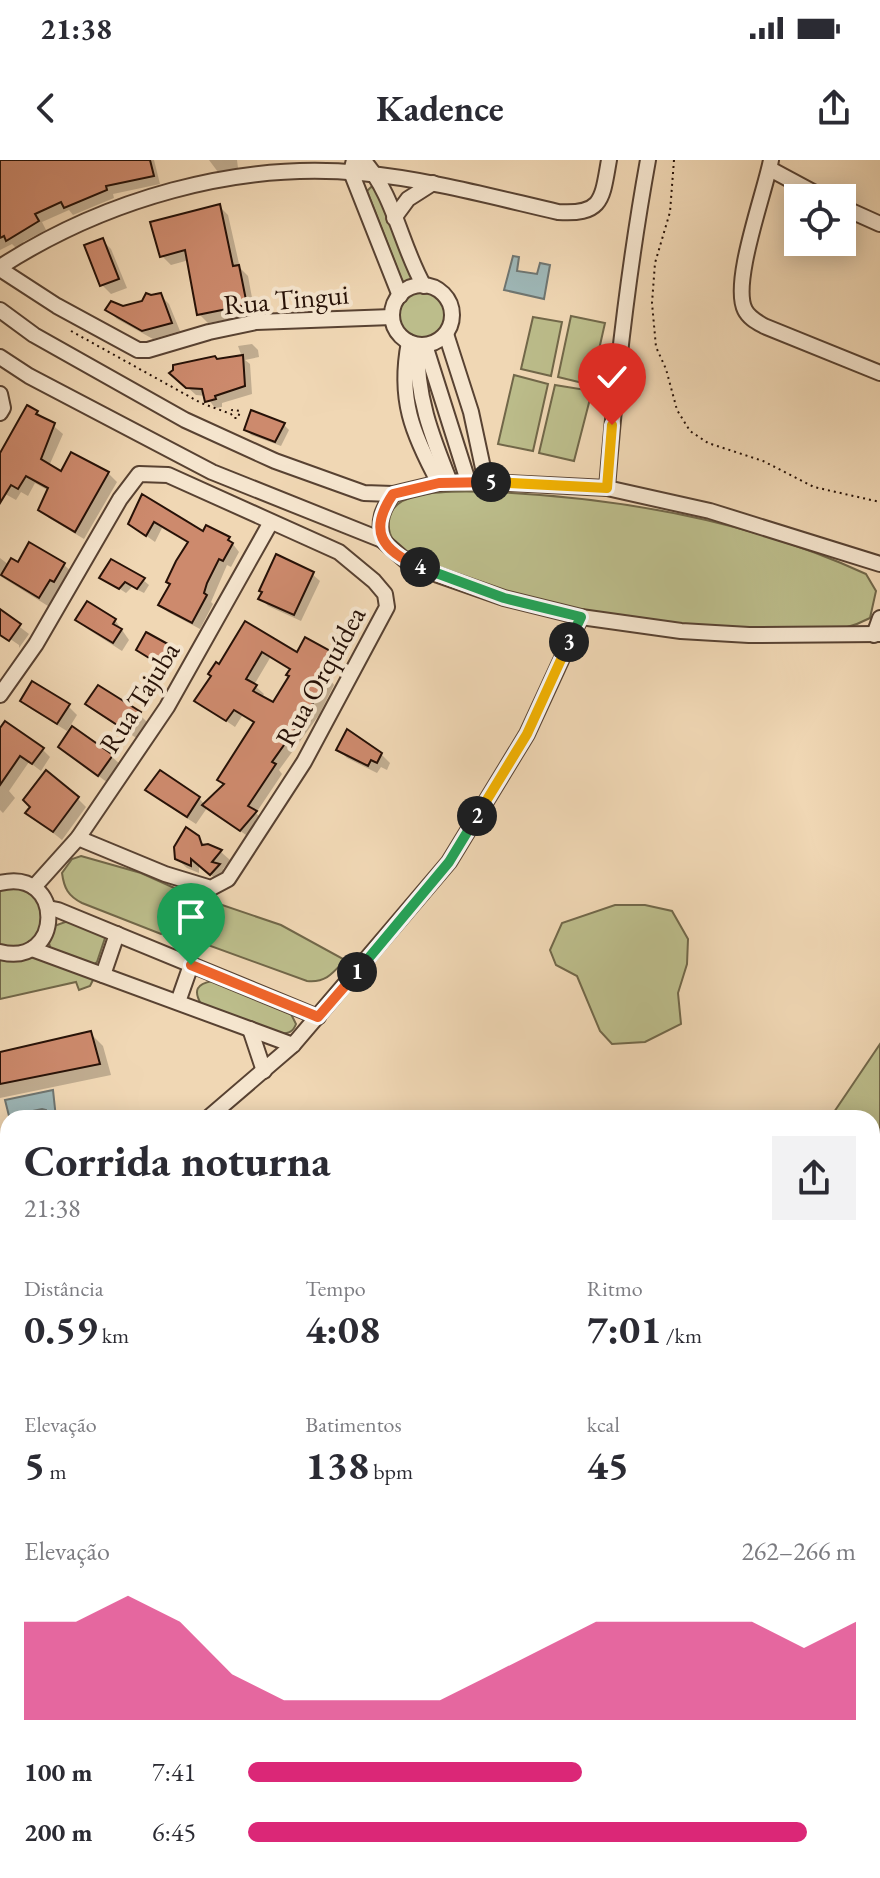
<!DOCTYPE html>
<html lang="pt">
<head>
<meta charset="utf-8">
<style>
	:root { --surface:#fff; --page:#f2f2f3; --text:#2b2b33; --muted:#7c7c81; --accent:#db2777 }
	body { margin:0; font-family:"EB Garamond",serif; background:var(--page); color:var(--text); height:100vh; display:flex; flex-direction:column; font-size:30px; white-space:nowrap }
	* { box-sizing:border-box; margin:0 }
	p { font-size:26px; color:var(--muted) }
	.icon { flex:none; width:44px; height:44px; fill:none; stroke:currentColor; stroke-width:2; stroke-linecap:round; stroke-linejoin:round }
	.map { position:relative; flex:1; overflow:hidden }
	.side { position:absolute; left:0px; top:950px; width:880px; height:768px; display:flex; flex-direction:column; background:var(--surface); border-radius:24px 24px 0 0; box-shadow:0 4px 20px #0003 }
	.side>* { flex:none }
	.controls { position:absolute; left:784px; top:24px; display:grid; gap:16px }
	.controls a { display:grid; place-items:center; width:72px; height:72px; border-radius:0px; background:var(--surface); box-shadow:0 4px 20px #0003; font-size:40px }
	.pin { position:absolute; display:grid; place-items:center; width:68px; height:68px; color:#fff; margin:-82px -34px; border-radius:50% 50% 50% 0; rotate:-45deg; box-shadow:0 0 8px #0007 }
	.pin .icon { rotate:45deg }
	.km { position:absolute; width:40px; height:40px; margin:-20px; border-radius:50%; background:#222; color:#fff; font-size:22px; line-height:40px; text-align:center }
	.round { display:grid; place-items:center; flex:none; width:84px; height:84px; border-radius:0px; background:var(--page) }
	.head { display:flex; align-items:center; justify-content:space-between; height:136px; padding:0 24px }
	h1 { font-size:44px; font-weight:700; line-height:60px }
	.figures { display:grid; grid-template-columns:repeat(3,1fr); gap:12px; height:136px; padding:8px 24px }
	.figures div { display:grid; align-content:center }
	.figures b { font-size:40px; font-weight:700 }
	.figures small { font-size:22px; font-weight:400 }
	.figures p { font-size:22px }
	.chart { height:224px; padding:16px 24px }
	.chart p { display:flex; justify-content:space-between }
	.chart svg { width:100%; height:144px; margin-top:8px; fill:var(--accent); opacity:.7 }
	ul { padding:0 24px; list-style:none; font-size:26px }
	li { display:grid; grid-template-columns:128px 96px 1fr; align-items:center; height:60px }
	li i { height:20px; border-radius:10px; background:var(--accent) }
	.status { display:flex; justify-content:space-between; align-items:center; height:56px; padding:0 40px; background:var(--surface); direction:ltr }
	.status svg { height:22px; fill:currentColor }
	header { display:flex; justify-content:space-between; align-items:center; height:104px; padding:0 24px; background:var(--surface); font-size:36px; font-weight:700 }
	.map>svg:first-child { display:block }
	.green { fill:#bcbd8b; stroke:#716749; stroke-width:2 }
	.water { fill:#9eb7b7; stroke:#6e7571; stroke-width:2 }
	.shadow { fill:#0003; fill-rule:evenodd }
	.lines { fill:none; stroke-linecap:round; stroke-linejoin:round }
	.stream { stroke:#6e7571; stroke-width:4 }
	.building { fill:#cd8a6d; stroke:#261107; stroke-width:2; fill-rule:evenodd }
	.minor-casing { stroke:#584232; stroke-width:18 }
	.path { stroke:#261107; stroke-width:2; stroke-dasharray:2 4; stroke-linecap:butt }
	.minor { stroke:#f5e5ce; stroke-width:14 }
	.split-1-casing { stroke:#fff; stroke-width:16 }
	.split-2-casing { stroke:#fff; stroke-width:16 }
	.split-3-casing { stroke:#fff; stroke-width:16 }
	.split-4-casing { stroke:#fff; stroke-width:16 }
	.split-5-casing { stroke:#fff; stroke-width:16 }
	.split-6-casing { stroke:#fff; stroke-width:16 }
	.split-1 { stroke:#f0652b; stroke-width:10 }
	.split-2 { stroke:#22a559; stroke-width:10 }
	.split-3 { stroke:#f5b400; stroke-width:10 }
	.split-4 { stroke:#22a559; stroke-width:10 }
	.split-5 { stroke:#f0652b; stroke-width:10 }
	.split-6 { stroke:#f5b400; stroke-width:10 }
	.labels { text-anchor:middle; dominant-baseline:central; stroke-width:8; stroke-linejoin:round; paint-order:stroke }
	.street-label { font-size:28px; fill:#261107; stroke:#f5e5ce }
</style>
</head>
<body>
<div class="status"><b>21:38</b><svg viewBox="0 0 49 12"><path d="M0 12V9h3v3zM5 12V6h3v6zM10 12V3h3v9zM15 12V0h3v12zM26 1h20v11H26zM47 4h2v5h-2z"/></svg></div>
<header><svg class="icon" aria-label="back" viewBox="0 0 24 24"><path d="M15 5l-7 7 7 7"/></svg>Kadence<svg class="icon" aria-label="share" viewBox="0 0 24 24"><path d="M12 15V3M7 8l5-5 5 5M5 13v7h14v-7"/></svg></header>
<div class="map">
<svg width="880" height="1718" viewBox="0 0 880 1718">
	<rect width="100%" height="100%" fill="#f0d7b4"/>
	<filter id="stains"><feTurbulence type="fractalNoise" baseFrequency=".0025" numOctaves="4"/><feColorMatrix values="0 0 0 0 .2 0 0 0 0 .09 0 0 0 0 .02 0 0 0 .5 -.17"/></filter>
	<radialGradient id="worn" r=".72"><stop offset=".6" stop-color="#630" stop-opacity="0"/><stop offset="1" stop-color="#630" stop-opacity=".3"/></radialGradient>
	<g class="green">
		<path d="M371,27L377,28L414,119L404,123L401,118L367,31Z"/>
		<circle cx="421" cy="155" r="24"/>
		<path d="M571,156L605,163L591,225L558,217Z"/>
		<path d="M533,157L562,162L551,216L521,209Z"/>
		<path d="M514,215L548,224L533,291L498,284Z"/>
		<path d="M555,225L592,231L574,301L539,293Z"/>
		<path d="M494,332C622,338 749,360 866,414L876,431L870,458C827,481 781,471 734,468C694,466 651,467 613,460C566,450 518,436 473,420C453,413 429,407 411,396C400,390 391,381 389,369C380,324 466,332 494,332Z"/>
		<path d="M81,696L141,713L181,731L281,765L345,800C333,813 326,823 307,821L164,769L161,774L82,743C68,736 64,728 62,713L72,699Z"/>
		<path d="M19,727L40,740L45,759C33,784 28,789 0,786V729Z"/>
		<path d="M615,745H645L672,751L688,779L687,804L678,833L681,864L645,882L612,884L600,871L577,816L556,805L550,790L562,763Z"/>
		<path d="M68,761L102,774L105,778L97,802L93,805L51,790L49,783L54,766Z"/>
		<path d="M34,795L94,818L90,826L79,830L76,822L0,839V797L10,800Z"/>
		<path d="M212,821L291,854L296,864C293,872 289,873 281,874L201,844C193,830 197,824 212,821Z"/>
		<path d="M880,884V1285L872,1275V958H830Z"/>
		<path d="M8,1151V1552L0,1528V1153Z"/>
		<path d="M872,1322L880,1330V1458L872,1449Z"/>
		<path d="M359,1710H485L482,1718H365Z"/>
	</g>
	<g class="water">
		<path d="M513,96L519,97L517,111L537,114L540,103L550,105L544,139L504,130Z"/>
		<path d="M53,930L56,958H36L46,955V950L42,949L9,956L5,940Z"/>
	</g>
	<g class="shadow">
		<path d="M0,0H154L160,24L113,34L114,38L73,55L69,50L42,62L46,70L23,82L24,84L16,88L12,84L0,90Z"/>
		<path d="M209,0H237L238,8L218,12Z"/>
		<path d="M219,46L228,55L240,108L248,116L255,154L208,163L199,154L189,100L171,105L162,96Z"/>
		<path d="M102,80L111,89L127,128L111,134L102,125Z"/>
		<path d="M160,135L169,144L180,171L153,179L117,159L108,150L123,148Z"/>
		<path d="M252,184L258,190L259,197L245,200L250,204L252,234L222,243V247L215,248L206,236L196,235L172,213L242,197L238,186Z"/>
		<path d="M37,252L63,274L49,306L62,314L108,313L117,322L84,379L49,358L40,349L49,331L35,323L28,336L21,332L16,340L0,331V297Z"/>
		<path d="M284,265L289,270L281,286L251,275L246,269Z"/>
		<path d="M143,337L204,374L207,367L229,379L239,392L231,407L227,405L211,442L213,444L200,469L168,452L160,444L189,384L162,368L155,382L130,364Z"/>
		<path d="M30,384L64,405L73,413L63,429L60,427L48,446L0,416V398L9,405H18Z"/>
		<path d="M312,414L320,421L301,461L268,446L261,438Z"/>
		<path d="M102,417L143,420L149,425L144,433L132,427L126,433Z"/>
		<path d="M0,452L29,474L19,488V485L0,472Z"/>
		<path d="M77,460H115L129,480L122,491L86,468Z"/>
		<path d="M246,463L298,494L334,495L342,503L331,521L334,525L319,555L279,610L282,614L256,653L263,660L249,677L207,648L196,664L157,639L148,630L199,638L205,645L225,625L255,564L242,556L235,567L197,541ZM270,498L291,511V517L273,545L261,538L264,534L254,525Z"/>
		<path d="M138,490H174L179,495L170,511Z"/>
		<path d="M23,541L68,546L77,555L67,571L31,549Z"/>
		<path d="M88,544L139,554L148,563L138,579L97,553Z"/>
		<path d="M0,571L43,590L50,597L41,611L29,602L9,631L15,638L3,653L0,650Z"/>
		<path d="M60,587L112,597L121,605L108,623Z"/>
		<path d="M338,589L381,594L390,603L387,610L381,607L377,613L347,598Z"/>
		<path d="M77,638L86,647L62,680L28,653Z"/>
		<path d="M197,678L206,686L221,692L230,700L223,709L227,714L220,723L199,704V713L187,708L177,699Z"/>
		<path d="M91,874L103,886L111,915L0,938V894Z"/>
	</g>
	<g class="lines">
		<g class="stream">
			<path d="M872,1326L880,1323"/>
			<path d="M125,1718L143,1710"/>
		</g>
	</g>
	<g class="building">
		<path d="M0,0H150L154,16L106,26L107,30L64,48L61,42L35,54L39,61L6,81L4,76L0,78Z"/>
		<path d="M220,44L233,106L239,105L247,145L197,155L185,90L160,97L150,62Z"/>
		<path d="M103,78L119,119L100,126L84,85Z"/>
		<path d="M146,133L151,135L161,133L172,163L142,171L105,150L111,141L123,146L142,141Z"/>
		<path d="M243,195L245,226L215,236L216,239L205,242L202,229L186,228L169,213L173,210V205L215,196L217,199Z"/>
		<path d="M27,245L38,251L36,254L55,263L41,299L61,311L71,292L109,312L75,372L38,350L48,328L26,316L18,329L11,325L0,343V293Z"/>
		<path d="M251,250L285,263L275,282L244,270Z"/>
		<path d="M142,334L203,371L206,365L230,377L228,380L233,383L223,401L219,399L207,423L204,433L207,435L192,463L158,445L170,424L166,422L176,401L188,382L154,362L146,376L128,364Z"/>
		<path d="M29,382L65,403L54,422L50,420L39,438L1,415L11,398L18,402Z"/>
		<path d="M276,394L314,412L294,455L258,439L262,432L259,431Z"/>
		<path d="M111,399L145,418L137,429L125,422L119,429L99,418Z"/>
		<path d="M87,441L116,459L113,464L122,469L113,483L75,460Z"/>
		<path d="M0,449L21,464L9,481L0,475Z"/>
		<path d="M245,461L297,492L305,477L336,494L324,513L328,515L311,547L272,602L276,604L248,646L257,651L240,671L202,645L224,624L217,620L254,562L234,550L226,561L194,541L211,516L208,514L216,502L219,504ZM262,492L290,509L286,515L289,516L273,542L253,531L257,525L246,519Z"/>
		<path d="M146,472L175,488L164,507L136,490Z"/>
		<path d="M32,521L70,544L57,564L20,541Z"/>
		<path d="M98,525L141,552L128,572L85,544Z"/>
		<path d="M5,561L44,588L32,604L20,596L0,625V568Z"/>
		<path d="M72,566L113,595L98,616L58,587Z"/>
		<path d="M347,569L382,593L377,603L371,600L368,606L336,590Z"/>
		<path d="M46,610L79,637L53,672L25,653L30,647L23,640Z"/>
		<path d="M160,610L200,637L187,657L145,630Z"/>
		<path d="M186,667L199,676L202,685L208,684L222,690L212,702L220,704L210,715L191,699V706L175,699L174,687Z"/>
		<path d="M91,871L100,904L0,924V892Z"/>
	</g>
	<g class="lines">
		<g class="minor-casing">
			<g id="minor">
				<path d="M354,0L351,12L400,136"/>
				<path d="M363,0C394,34 401,86 424,126"/>
				<path d="M771,0C765,32 731,123 745,150C749,158 757,162 764,166L880,213"/>
				<path d="M770,9L824,38"/>
				<path d="M842,47L880,64"/>
				<path d="M394,58L408,39L433,23"/>
				<path d="M0,107C104,40 236,1 361,13C427,19 493,37 558,52C603,55 602,39 609,0"/>
				<path d="M0,109L57,146L138,190H148L209,172L256,162L392,157"/>
				<circle cx="422" cy="155" r="30"/>
				<path d="M0,150L34,175L185,260L275,301L364,333L393,334L439,323L468,321L607,328L710,351L880,404"/>
				<path d="M446,174L471,252L486,322"/>
				<path d="M409,182C398,239 412,273 439,323"/>
				<path d="M418,185C415,234 432,277 450,322"/>
				<path d="M425,185L468,321"/>
				<path d="M0,197L29,216L212,312L382,380L406,401L438,415L504,438L581,457L681,471L749,475L880,474"/>
				<path d="M0,234L3,248L0,253"/>
				<path d="M607,328C616,216 628,110 648,0"/>
				<path d="M382,380C378,360 382,350 393,334"/>
				<path d="M874,475L880,458"/>
				<path d="M0,535L36,484L120,339L139,314L168,315L339,392L374,421L385,434L387,447L304,602L228,719L211,728L165,714L78,678"/>
				<path d="M0,723C65,707 64,808 0,792"/>
				<path d="M34,727L78,678L167,547L271,362"/>
				<path d="M48,748L58,750L318,857"/>
				<path d="M32,789L293,885"/>
				<path d="M103,815L117,774"/>
				<path d="M178,842L191,805"/>
				<path d="M250,869L264,911"/>
				<path d="M208,958L293,885L449,702L527,574L581,457"/>
				<path d="M0,1088L8,1085"/>
			</g>
		</g>
		<g class="path">
			<path d="M674,0L670,52L655,103L652,143L656,187L666,209L677,250L690,271L708,283L763,301L814,327L880,342"/>
			<path d="M71,171L201,243L231,254L234,258H238L240,251L232,250L231,254"/>
			<path d="M872,1149L880,1142"/>
			<path d="M872,1257L880,1267"/>
		</g>
		<use href="#minor" class="minor"/>
	</g>
	<g class="lines">
		<g class="split-1-casing">
			<path id="split-1" d="M191,805L318,857L357,812"/>
		</g>
		<g class="split-2-casing">
			<path id="split-2" d="M357,812L449,702L477,656"/>
		</g>
		<g class="split-3-casing">
			<path id="split-3" d="M477,656L527,574L569,482"/>
		</g>
		<g class="split-4-casing">
			<path id="split-4" d="M420,407L504,438L581,457L569,482"/>
		</g>
		<g class="split-5-casing">
			<path id="split-5" d="M420,407C381,390 368,371 393,334L439,323L491,322"/>
		</g>
		<g class="split-6-casing">
			<path id="split-6" d="M491,322L607,328L612,265"/>
		</g>
		<use href="#split-1" class="split-1"/>
		<use href="#split-2" class="split-2"/>
		<use href="#split-3" class="split-3"/>
		<use href="#split-4" class="split-4"/>
		<use href="#split-5" class="split-5"/>
		<use href="#split-6" class="split-6"/>
	</g>
	<g class="labels">
		<g class="street-label">
			<text transform="translate(286 139) rotate(-5)">Rua Tingui</text>
			<text transform="translate(320 516) rotate(-61)">Rua Orquídea</text>
			<text transform="translate(139 537) rotate(-58)">Rua Tajuba</text>
		</g>
	</g>
	<rect width="100%" height="100%" filter="url(#stains)"/>
	<rect width="100%" height="100%" fill="url(#worn)"/>
</svg>
<div class="controls">
<a><svg class="icon" aria-label="locate" viewBox="0 0 24 24"><circle cx="12" cy="12" r="6"/><path d="M12 2v4M12 18v4M2 12h4M18 12h4"/></svg></a>
</div>
<div class="pin" style="left:191px;top:805px;background:#1e9e55"><svg class="icon" aria-label="arrive" viewBox="0 0 24 24"><path d="M6 21V4h12l-3 4 3 4H6"/></svg></div>
<div class="pin" style="left:612px;top:265px;background:#d93025"><svg class="icon" aria-label="check" viewBox="0 0 24 24"><path d="M5 12l5 5 9-10"/></svg></div>
<b class="km" style="left:357px;top:812px">1</b>
<b class="km" style="left:477px;top:656px">2</b>
<b class="km" style="left:569px;top:482px">3</b>
<b class="km" style="left:420px;top:407px">4</b>
<b class="km" style="left:491px;top:322px">5</b>
<section class="side">
<div class="head"><div><h1>Corrida noturna</h1><p>21:38</p></div><a class="round"><svg class="icon" aria-label="share" viewBox="0 0 24 24"><path d="M12 15V3M7 8l5-5 5 5M5 13v7h14v-7"/></svg></a></div>
<div class="figures">
<div><p>Distância</p><b>0.59<small> km</small></b></div>
<div><p>Tempo</p><b>4:08</b></div>
<div><p>Ritmo</p><b>7:01<small> /km</small></b></div>
</div>
<div class="figures">
<div><p>Elevação</p><b>5<small> m</small></b></div>
<div><p>Batimentos</p><b>138<small> bpm</small></b></div>
<div><p>kcal</p><b>45</b></div>
</div>
<div class="chart"><p><span>Elevação</span>262–266 m</p>
<svg viewBox="0 0 160 44" preserveAspectRatio="none"><path d="M0 44V14L10 14L20 6L30 14L40 30L50 38L60 38L70 38L80 38L90 30L100 22L110 14L120 14L130 14L140 14L150 22L160 14V44z"/></svg>
</div>
<ul>
<li><b>100 m</b>7:41<i style="width:55%"></i></li>
<li><b>200 m</b>6:45<i style="width:92%"></i></li>
</ul>
</section>
</div>
</body>
</html>
